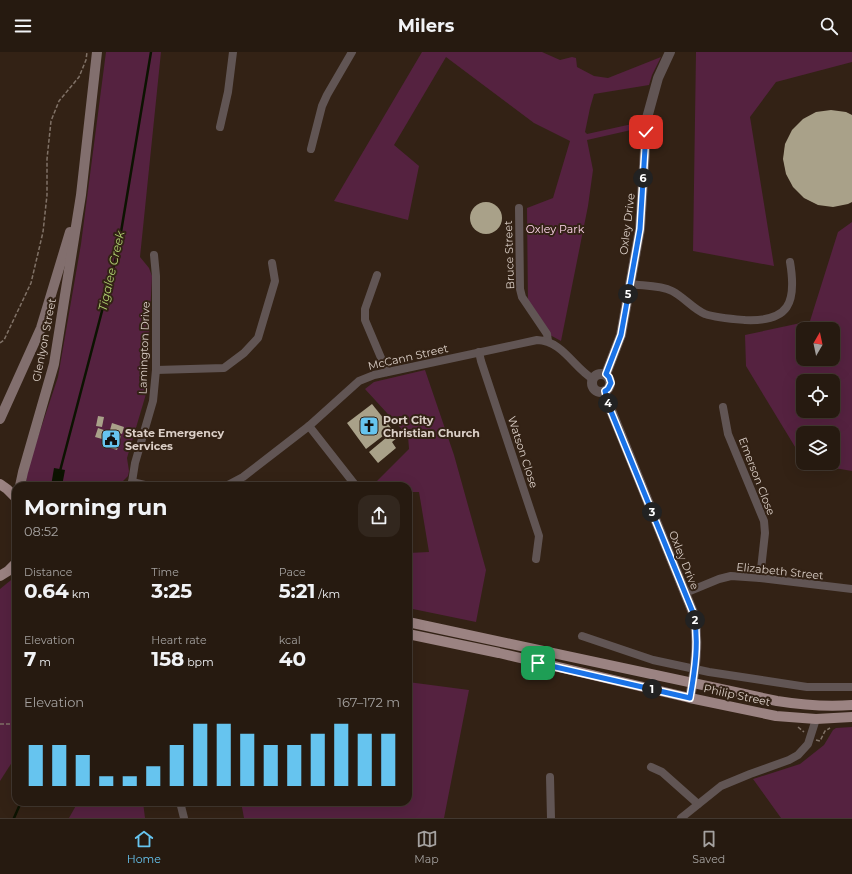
<!DOCTYPE html>
<html lang="en">
<head>
<meta charset="utf-8">
<style>
	:root { --surface:#261a10; --page:#32271e; --text:#f1f3f6; --muted:#a4a19f; --line:#423830; --accent:#66c4ef }
	body { margin:0; font-family:Montserrat,sans-serif; background:var(--page); color:var(--text); height:100vh; display:flex; flex-direction:column; font-size:15px; white-space:nowrap }
	* { box-sizing:border-box; margin:0 }
	p { font-size:13px; color:var(--muted) }
	.icon { flex:none; width:22px; height:22px; fill:none; stroke:currentColor; stroke-width:2; stroke-linecap:round; stroke-linejoin:round }
	.map { position:relative; flex:1; overflow:hidden }
	.details { position:absolute; left:12px; top:430px; width:400px; height:324px; display:flex; flex-direction:column; background:var(--surface); border-radius:12px; box-shadow:0 4px 16px #0002,0 0 0 1px var(--line) }
	.details>* { flex:none }
	.needle { width:26px; rotate:9deg }
	.fabs { position:absolute; left:796px; top:270px; display:grid; gap:8px }
	.fabs a { display:grid; place-items:center; width:44px; height:44px; border-radius:8px; background:var(--surface); box-shadow:0 4px 16px #0002,0 0 0 1px var(--line); font-size:20px }
	.pin { position:absolute; display:grid; place-items:center; width:34px; height:34px; color:#fff; margin:-17px; border-radius:8px; box-shadow:0 2px 6px #0006 }
	.km { position:absolute; width:20px; height:20px; margin:-10px; border-radius:50%; background:#222; color:#fff; font-size:11px; line-height:20px; text-align:center }
	.round { display:grid; place-items:center; flex:none; width:42px; height:42px; border-radius:12px; background:var(--page) }
	.summary { display:flex; align-items:center; justify-content:space-between; height:68px; padding:0 12px }
	h1 { font-size:22px; font-weight:700; line-height:30px }
	.metrics { display:grid; grid-template-columns:repeat(3,1fr); gap:6px; height:68px; padding:4px 12px }
	.metrics div { display:grid; align-content:center }
	.metrics b { font-size:20px; font-weight:700 }
	.metrics small { font-size:11px; font-weight:400 }
	.metrics p { font-size:11px }
	.chart { height:112px; padding:8px 12px }
	.chart p { display:flex; justify-content:space-between }
	.chart svg { width:100%; height:72px; margin-top:4px; stroke:var(--accent); stroke-width:6 }
	header { display:flex; justify-content:space-between; align-items:center; height:52px; padding:0 12px; background:var(--surface); font-size:18px; font-weight:700 }
	.tabs { display:flex; justify-content:space-around; align-items:center; height:56px; border-top:1px solid var(--line); background:var(--surface); font-size:11px; color:var(--muted) }
	.tabs a { display:grid; justify-items:center; gap:2px }
	.tabs .current { color:var(--accent) }
	.map>svg:first-child { display:block }
	.green { fill:#552240; fill-rule:evenodd }
	.water { fill:#0c1301 }
	.lines { fill:none; stroke-linecap:round; stroke-linejoin:round }
	.stream { stroke:#0c1301; stroke-width:2.5 }
	.building { fill:#a9a189 }
	.path { stroke:#807267; stroke-width:1.5; stroke-dasharray:4 2; stroke-linecap:butt }
	.minor { stroke:#615554; stroke-width:8 }
	.tertiary { stroke:#615554; stroke-width:10 }
	.secondary { stroke:#826f6e; stroke-width:10 }
	.primary { stroke:#9b8382; stroke-width:10 }
	.route-casing { stroke:#fff; stroke-width:8 }
	.route { stroke:#1a73e8; stroke-width:5 }
	.labels { text-anchor:middle; dominant-baseline:central; stroke-width:4; stroke-linejoin:round; paint-order:stroke }
	.street-label { font-size:11px; fill:#dcd0c8; stroke:#332215 }
	.park-label { font-size:11px; fill:#fed5ea; stroke:#332215 }
	.poi-label { font-size:11px; font-weight:bold; fill:#dcd0c8; stroke:#332215; text-anchor:start }
	.water-label { font-size:12px; font-style:italic; fill:#b0d371; stroke:#332215 }
</style>
</head>
<body>
<header><svg class="icon" aria-label="menu" viewBox="0 0 24 24"><path d="M4 6h16M4 12h16M4 18h16"/></svg>Milers<svg class="icon" aria-label="search" viewBox="0 0 24 24"><circle cx="10" cy="10" r="6"/><path d="M15 15l6 6"/></svg></header>
<div class="map">
<svg width="852" height="766" viewBox="0 0 852 766">
	<rect width="100%" height="100%" fill="#332215"/>
	<g class="green">
		<path d="M106,0H161L140,205L149,216L152,224L146,342L127,406L129,419L128,424L118,434H26L27,418L58,325L81,192Z"/>
		<path d="M422,0H542L560,8L572,5L576,6L577,15L594,24L608,26L661,5L652,23L649,33L594,42L590,56L585,80L587,82L641,70L640,76L587,88L593,118L588,154L561,289L550,283L528,254L527,156L553,146L570,89L534,71L446,5L394,93L419,114L408,168L334,149Z"/>
		<path d="M696,0H852V10L776,30L750,65L774,214L693,199Z"/>
		<path d="M852,170V419L805,411H833V381H803V408L746,314L745,283L810,269L838,180ZM803,277H833V307H803ZM803,329H833V359H803Z"/>
		<path d="M425,318L454,403L486,518L476,570L408,556V501L429,500L419,440H408V434H384L375,431L409,397L408,384L365,337L374,330Z"/>
		<path d="M16,524V704L0,729V537Z"/>
		<path d="M408,630L469,638L444,766H244L241,750H408Z"/>
		<path d="M852,675V766H781L753,727L800,712L824,693L833,678L836,676Z"/>
		<path d="M78,750H143L145,766H69Z"/>
	</g>
	<path class="water" d="M54,416L65,418L62,434H51Z"/>
	<g class="lines">
		<g class="stream">
			<path d="M60,419L118,198L151,0"/>
			<path d="M14,766L21,750"/>
		</g>
	</g>
	<g class="building">
		<path d="M831,58L846,60L852,63V150L848,152L833,155L818,153L804,146L793,135L786,122L783,107L785,92L792,78L803,67L816,60Z"/>
		<circle cx="486" cy="166" r="16"/>
		<path d="M372,352L392,377L366,397L347,371Z"/>
		<path d="M98,364L104,365L102,375L96,374Z"/>
		<path d="M112,371L124,375L122,382L110,378Z"/>
		<path d="M98,376L121,384L117,398L107,395L109,389L95,385Z"/>
		<path d="M393,378L398,385L392,390L396,396L378,411L369,400L387,385L386,383Z"/>
	</g>
	<g class="lines">
		<g class="path">
			<path d="M0,291L4,288L31,231L43,180L47,143V107L51,69L59,49L79,25L86,8L87,0"/>
			<path d="M0,672H16"/>
			<path d="M798,675L804,680"/>
			<path d="M816,688L820,689L825,679L830,676"/>
		</g>
		<g class="minor">
			<path d="M220,75L228,40L233,0"/>
			<path d="M311,97L322,54L327,43L352,0"/>
			<path d="M519,156L520,237L522,245L547,282L548,289"/>
			<path d="M377,223L365,257V268L387,320"/>
			<path d="M630,232C643,234 660,233 672,239C684,245 693,257 705,262C717,266 732,267 745,268C789,270 797,251 790,210"/>
			<path d="M479,300L481,309L539,484L536,507"/>
			<path d="M156,318L224,316L244,301L258,286L275,229L272,211"/>
			<path d="M723,355L728,382L764,469L765,481L760,526"/>
			<path d="M309,374L356,434"/>
			<path d="M132,430L149,434"/>
			<path d="M130,434L132,430L135,411L153,349L156,318V224L154,203"/>
			<path d="M226,434L243,425L309,374L359,329L374,323L537,288C563,289 573,315 593,327"/>
			<path d="M685,541L719,527L731,524L760,526L852,537"/>
			<path d="M582,584L653,608L709,620L807,635H852"/>
			<path d="M651,715L662,720L698,752"/>
			<path d="M550,725L551,766"/>
			<path d="M180,750L184,766"/>
			<path d="M681,766L721,734L750,722L789,708L798,703L808,692L816,667"/>
		</g>
		<g class="tertiary">
			<circle cx="601" cy="331" r="9"/>
			<path d="M606,322L621,283L640,177L647,66L658,26L670,0"/>
			<path d="M605,339L608,351L694,563C699,591 695,618 690,646"/>
		</g>
		<g class="secondary">
			<path d="M0,367L41,276L70,180"/>
			<path d="M20,434L23,420L54,312L81,143L97,0"/>
		</g>
		<g class="primary">
			<path d="M0,432L7,437L16,446"/>
			<path d="M0,524L8,519L16,511"/>
			<path d="M408,570L777,649C802,653 827,655 852,653"/>
			<path d="M408,582L499,601L690,646L776,664L816,667L852,665"/>
		</g>
	</g>
	<g class="lines">
		<g class="route-casing">
			<path id="route" d="M538,611L690,646C695,618 699,590 694,563L608,352L605,339L608,337L611,331L609,325L606,322L621,283L640,177L646,80"/>
		</g>
		<use href="#route" class="route"/>
	</g>
	<defs>
		<g id="church-square" transform="scale(1)"><rect x="-9" y="-9" width="18" height="18" rx="4" fill="#66c4ef" stroke="#332215"/><path d="M-1.2-6h2.4v3.5h3.3v2.4h-3.3V6h-2.4V-.1h-3.3v-2.4h3.3Z" fill="#111"/></g>
		<g id="civic-square" transform="scale(1)"><rect x="-9" y="-9" width="18" height="18" rx="4" fill="#66c4ef" stroke="#332215"/><path d="M-.6-6.5H3V-4.5H.6V-3L4-1V1h2V6H-6V1h2V-1L-.6-3ZM-1.2 2.5V6h2.4V2.5Z" fill="#111"/></g>
	</defs>
	<g fill-rule="evenodd">
		<use href="#church-square" x="369" y="374"/>
		<use href="#civic-square" x="111" y="387"/>
	</g>
	<g class="labels">
		<g class="street-label">
			<text transform="translate(627 172) rotate(-83)">Oxley Drive</text>
			<text transform="translate(509 203) rotate(-92)">Bruce Street</text>
			<text transform="translate(44 288) rotate(-79)">Glenlyon Street</text>
			<text transform="translate(144 296) rotate(-88)">Lamington Drive</text>
			<text transform="translate(408 305) rotate(-13)">McCann Street</text>
			<text transform="translate(523 400) rotate(72)">Watson Close</text>
			<text transform="translate(757 424) rotate(69)">Emerson Close</text>
			<text transform="translate(684 508) rotate(68)">Oxley Drive</text>
			<text transform="translate(780 519) rotate(6)">Elizabeth Street</text>
			<text transform="translate(737 643) rotate(12)">Philip Street</text>
		</g>
		<g class="park-label">
			<text x="555" y="177">Oxley Park</text>
		</g>
		<g class="poi-label">
			<text x="383" y="368">Port City<tspan x="383" dy="13">Christian Church</tspan></text>
			<text x="125" y="381">State Emergency<tspan x="125" dy="13">Services</tspan></text>
		</g>
		<g class="water-label">
			<text transform="translate(111 219) rotate(-77)">Tigalee Creek</text>
		</g>
	</g>
</svg>
<div class="fabs">
<a><svg class="needle" viewBox="-14 -14 28 28"><path d="M0-13l5 13h-10z" fill="#e53935"/><path d="M0 13l5-13h-10z" fill="#a4a19f"/></svg></a>
<a><svg class="icon" aria-label="locate" viewBox="0 0 24 24"><circle cx="12" cy="12" r="6"/><path d="M12 2v4M12 18v4M2 12h4M18 12h4"/></svg></a>
<a><svg class="icon" aria-label="layers" viewBox="0 0 24 24"><path d="M12 4l9 5-9 5-9-5zM3 14l9 5 9-5"/></svg></a>
</div>
<div class="pin" style="left:538px;top:611px;background:#1e9e55"><svg class="icon" aria-label="arrive" viewBox="0 0 24 24"><path d="M6 21V4h12l-3 4 3 4H6"/></svg></div>
<div class="pin" style="left:646px;top:80px;background:#d93025"><svg class="icon" aria-label="check" viewBox="0 0 24 24"><path d="M5 12l5 5 9-10"/></svg></div>
<b class="km" style="left:652px;top:637px">1</b>
<b class="km" style="left:695px;top:568px">2</b>
<b class="km" style="left:652px;top:460px">3</b>
<b class="km" style="left:608px;top:351px">4</b>
<b class="km" style="left:628px;top:242px">5</b>
<b class="km" style="left:643px;top:126px">6</b>
<section class="details">
<div class="summary"><div><h1>Morning run</h1><p>08:52</p></div><a class="round"><svg class="icon" aria-label="share" viewBox="0 0 24 24"><path d="M12 15V3M7 8l5-5 5 5M5 13v7h14v-7"/></svg></a></div>
<div class="metrics">
<div><p>Distance</p><b>0.64<small> km</small></b></div>
<div><p>Time</p><b>3:25</b></div>
<div><p>Pace</p><b>5:21<small> /km</small></b></div>
</div>
<div class="metrics">
<div><p>Elevation</p><b>7<small> m</small></b></div>
<div><p>Heart rate</p><b>158<small> bpm</small></b></div>
<div><p>kcal</p><b>40</b></div>
</div>
<div class="chart"><p><span>Elevation</span>167–172 m</p>
<svg viewBox="0 0 160 44" preserveAspectRatio="none"><path d="M5 44V19M15 44V19M25 44V25M35 44V38M45 44V38M55 44V32M65 44V19M75 44V6M85 44V6M95 44V12M105 44V19M115 44V19M125 44V12M135 44V6M145 44V12M155 44V12"/></svg>
</div>
</section>
</div>
<nav class="tabs">
<a class="current"><svg class="icon" aria-label="home" viewBox="0 0 24 24"><path d="M3 11l9-7 9 7M6 9v11h12V9"/></svg>Home</a>
<a><svg class="icon" aria-label="map" viewBox="0 0 24 24"><path d="M3 6l6-2 6 2 6-2v14l-6 2-6-2-6 2zM9 4v14M15 6v14"/></svg>Map</a>
<a><svg class="icon" aria-label="saved" viewBox="0 0 24 24"><path d="M7 4h10v16l-5-4-5 4z"/></svg>Saved</a>
</nav>
</body>
</html>
